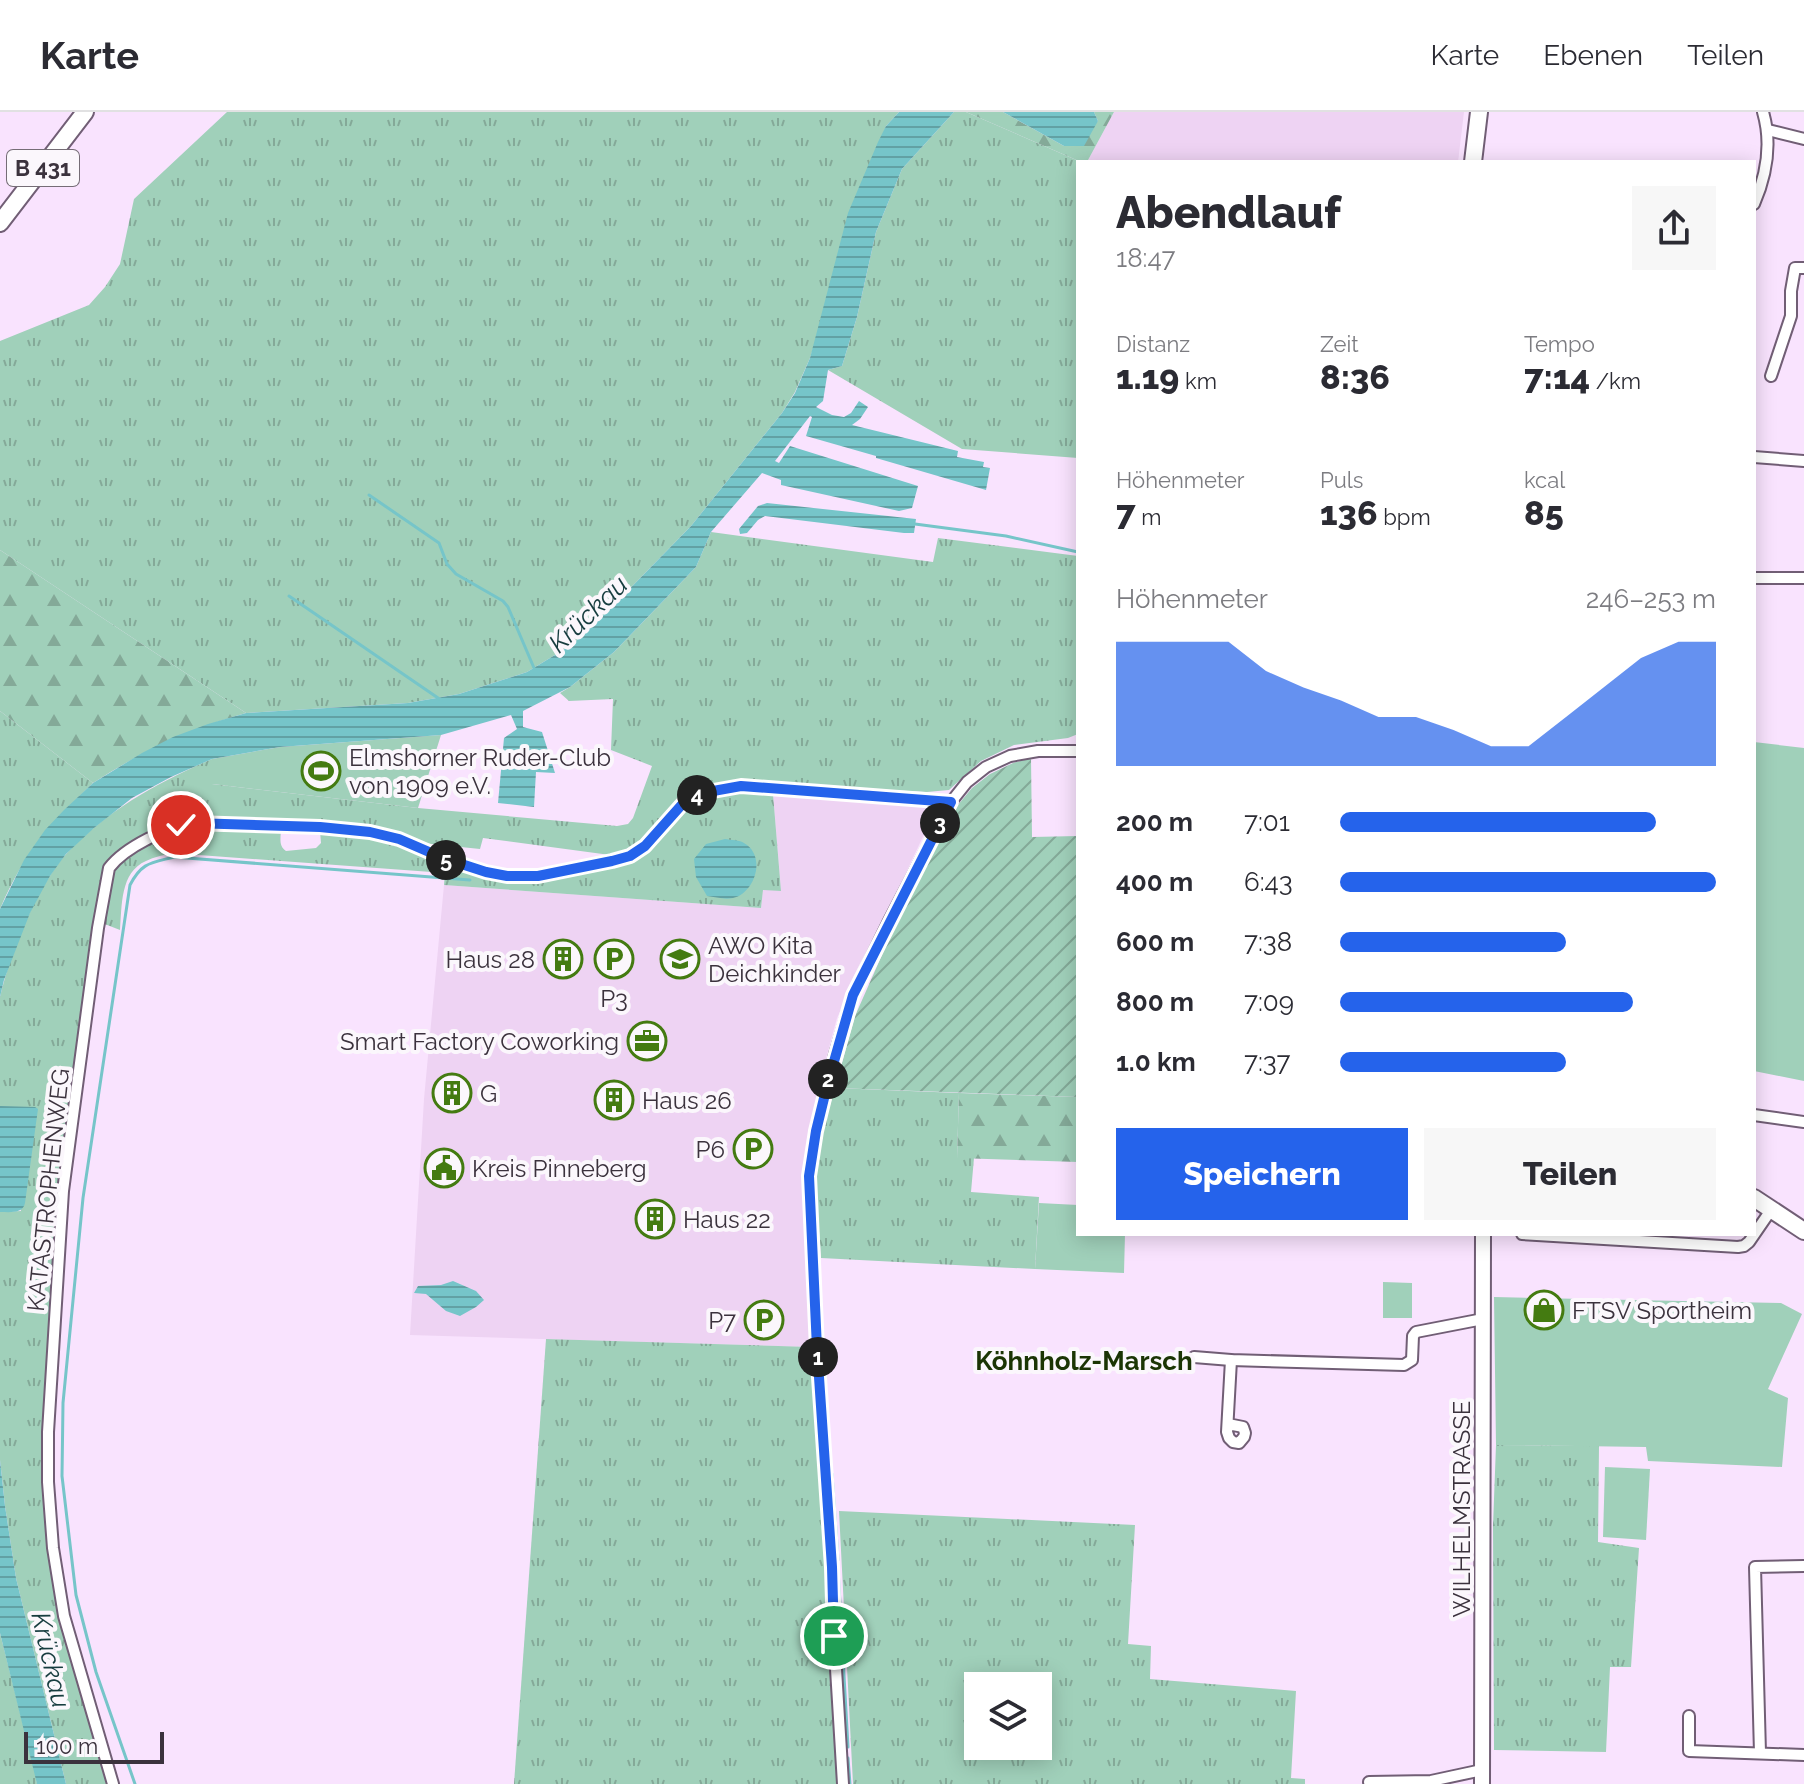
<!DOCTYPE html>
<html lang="de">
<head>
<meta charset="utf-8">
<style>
	:root { --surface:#fff; --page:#f7f7f7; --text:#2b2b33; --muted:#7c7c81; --line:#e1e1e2; --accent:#2563eb }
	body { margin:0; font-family:Raleway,sans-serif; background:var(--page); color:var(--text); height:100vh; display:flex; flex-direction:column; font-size:30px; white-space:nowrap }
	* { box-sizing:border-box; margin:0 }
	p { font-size:26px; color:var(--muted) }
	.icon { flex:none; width:44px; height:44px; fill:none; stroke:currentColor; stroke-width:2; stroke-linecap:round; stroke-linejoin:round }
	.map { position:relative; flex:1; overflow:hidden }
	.side { position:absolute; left:1076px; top:48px; width:680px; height:1076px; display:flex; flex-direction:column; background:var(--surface); border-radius:0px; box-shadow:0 4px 20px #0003 }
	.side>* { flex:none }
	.controls { position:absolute; left:964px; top:1560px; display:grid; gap:16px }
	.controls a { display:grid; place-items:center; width:88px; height:88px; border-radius:0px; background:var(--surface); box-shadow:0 4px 20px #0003; font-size:40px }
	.scale { position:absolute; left:24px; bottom:20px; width:140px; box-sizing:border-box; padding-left:8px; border:4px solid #3b323d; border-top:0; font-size:22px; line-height:28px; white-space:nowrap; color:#3b323d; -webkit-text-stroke:6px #fbf7fc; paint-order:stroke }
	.pin { position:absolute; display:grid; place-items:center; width:68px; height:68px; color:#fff; margin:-34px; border:4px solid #fff; border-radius:50%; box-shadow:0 2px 8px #0007 }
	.km { position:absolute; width:40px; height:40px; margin:-20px; border-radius:50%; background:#222; color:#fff; font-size:22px; line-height:40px; text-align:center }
	.round { display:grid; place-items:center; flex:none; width:84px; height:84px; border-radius:0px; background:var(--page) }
	.summary { display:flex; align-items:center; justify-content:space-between; height:136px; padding:0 40px }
	h1 { font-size:44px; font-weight:800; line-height:60px }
	.figures { display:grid; grid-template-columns:repeat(3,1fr); gap:12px; height:136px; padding:8px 40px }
	.figures div { display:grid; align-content:center }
	.figures b { font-size:34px; font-weight:800 }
	.figures small { font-size:22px; font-weight:400 }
	.figures p { font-size:22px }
	.chart { height:224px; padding:16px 40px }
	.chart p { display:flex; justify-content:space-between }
	.chart svg { width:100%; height:144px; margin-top:8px; fill:var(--accent); opacity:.7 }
	.action { display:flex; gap:16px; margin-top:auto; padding:16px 40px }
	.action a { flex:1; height:92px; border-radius:0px; background:var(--accent); color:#fff; font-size:32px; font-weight:800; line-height:92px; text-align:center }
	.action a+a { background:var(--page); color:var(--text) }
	ul { padding:0 40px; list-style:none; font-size:26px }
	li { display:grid; grid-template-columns:128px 96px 1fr; align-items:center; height:60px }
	li i { height:20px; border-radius:10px; background:var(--accent) }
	header { display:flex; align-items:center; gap:48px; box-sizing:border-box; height:112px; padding:0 40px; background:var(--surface); border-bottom:2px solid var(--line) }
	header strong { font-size:38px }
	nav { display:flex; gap:44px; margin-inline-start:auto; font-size:28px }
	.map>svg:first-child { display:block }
	.built { fill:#eed3f3 }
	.grass { fill:url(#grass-tufts); fill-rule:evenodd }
	.forest { fill:url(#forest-firs) }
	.park { fill:#a0d0ba }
	.garden { fill:url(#garden-furrows) }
	.water { fill:url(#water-rules) }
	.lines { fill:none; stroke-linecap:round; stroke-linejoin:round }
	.stream { stroke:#76c5c9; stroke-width:3 }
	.street-casing { stroke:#715e75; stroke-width:14 }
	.secondary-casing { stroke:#715e75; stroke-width:18 }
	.primary-casing { stroke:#715e75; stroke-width:20 }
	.street { stroke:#fff; stroke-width:10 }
	.secondary { stroke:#fff; stroke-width:14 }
	.primary { stroke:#fff; stroke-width:16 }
	.route-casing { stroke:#fff; stroke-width:16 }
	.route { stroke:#2563eb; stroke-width:10 }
	.labels { text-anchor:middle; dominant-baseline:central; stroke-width:8; stroke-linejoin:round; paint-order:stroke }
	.shield { fill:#fbf7fc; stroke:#756d76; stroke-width:2 }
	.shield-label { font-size:22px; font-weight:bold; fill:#3b323d }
	.poi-label { font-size:24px; fill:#3b323d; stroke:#fbf7fc; text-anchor:start }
	.street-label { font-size:24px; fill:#3b323d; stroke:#fbf7fc }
	.water-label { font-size:26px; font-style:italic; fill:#173d3f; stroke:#fbf7fc }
	.neighbourhood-label { font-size:26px; font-weight:bold; fill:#1b3504; stroke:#fbf7fc }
</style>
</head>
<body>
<header>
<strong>Karte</strong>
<nav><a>Karte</a><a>Ebenen</a><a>Teilen</a></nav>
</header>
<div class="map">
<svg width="1804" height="1672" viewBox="0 0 1804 1672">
	<defs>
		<pattern id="grass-tufts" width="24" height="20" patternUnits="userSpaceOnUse" patternTransform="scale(2)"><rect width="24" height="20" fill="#a0d0ba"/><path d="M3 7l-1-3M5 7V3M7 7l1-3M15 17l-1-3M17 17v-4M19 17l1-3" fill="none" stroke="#84a998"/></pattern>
		<pattern id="forest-firs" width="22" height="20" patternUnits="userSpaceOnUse" patternTransform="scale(2)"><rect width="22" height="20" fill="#a0d0ba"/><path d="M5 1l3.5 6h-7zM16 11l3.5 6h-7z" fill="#84a998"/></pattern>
		<pattern id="garden-furrows" width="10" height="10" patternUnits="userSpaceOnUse" patternTransform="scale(2)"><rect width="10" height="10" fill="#a0d0ba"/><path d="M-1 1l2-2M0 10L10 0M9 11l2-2" fill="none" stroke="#84a998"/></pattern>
		<pattern id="water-rules" width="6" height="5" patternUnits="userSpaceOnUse" patternTransform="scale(2)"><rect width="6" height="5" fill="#76c5c9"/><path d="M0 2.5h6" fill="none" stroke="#62a1a4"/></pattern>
	</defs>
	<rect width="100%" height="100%" fill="#f9e3fe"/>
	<g class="built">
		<path d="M1114,0H1464L1458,50H1087Z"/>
		<path d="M773,682L937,695L837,906L819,972L804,1063L811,1235L410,1223L424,987L444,773L761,796L763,777L781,778Z"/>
	</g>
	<g class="grass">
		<path d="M227,0H899L886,14L810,246L795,280L782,301L691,414L609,498L573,532L527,560L459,582L408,591L246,601L0,438V229L89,193L105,175L120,152L134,87Z"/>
		<path d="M954,0H966L1081,50H1078V346L962,337L828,258L842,254L857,205L876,120L902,57Z"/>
		<path d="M711,420L933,450L938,426L1078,444V622L1068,626L1014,633L981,649L949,678L927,680L737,670L698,677L684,685L672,695L650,723L638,733L610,743L483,726L480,737L191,707L111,748L57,1107L43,1319L42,1369L51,1458L60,1503L84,1591L109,1672H66L16,1466L5,1394L0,1348V1100L21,1099L0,994V885C10,842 37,773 68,740C108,698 158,670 212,647V672L418,696L617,714L628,712L633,706L652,654L611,638L613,587L569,589L560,581L570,575L614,540L696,455Z"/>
		<path d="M0,599L93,671C49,713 24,741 0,797Z"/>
		<path d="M715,681L773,682L781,779L763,778L761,796L444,773L445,761L172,741C164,743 154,745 146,749C120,760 122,794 120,818L102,811L111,762L115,755L123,746L167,722L195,714L281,716C281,725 278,734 286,739L316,736L321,731L320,719L347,720L398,730L442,750L539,768L622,752L649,736L690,692Z"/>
		<path d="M835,976L959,981L957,1046H974L971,1080L1039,1085L1035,1157L821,1146L815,1065L822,1021Z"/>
		<path d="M546,1227L811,1235L838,1672H514Z"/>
		<path d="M1496,1333L1599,1334L1598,1430L1639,1436L1631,1555H1610L1606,1640L1494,1638L1493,1414Z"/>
		<path d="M839,1399L1135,1413L1128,1532L1151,1534L1150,1567L1296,1579L1291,1666L1305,1667V1672H853ZM978,1574H1038V1634H978Z"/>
		<path d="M0,1521L36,1664L37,1672H0Z"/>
	</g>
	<g class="forest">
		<path d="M966,0H1003L1064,34L1098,9L1094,0H1114L1087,50H1081Z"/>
		<path d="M0,438L246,601C187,618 144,638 93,671L0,599Z"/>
		<path d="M959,981L1078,985V1050L957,1046Z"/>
	</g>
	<g class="park">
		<path d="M441,623L418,696L212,672V647L280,635Z"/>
		<path d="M1754,630L1804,636V969L1754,959Z"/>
		<path d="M1039,1091L1078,1093V1122H1125L1124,1161L1035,1157Z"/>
		<path d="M1383,1170L1412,1171V1206H1383Z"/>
		<path d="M1494,1185L1781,1191L1802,1202L1768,1277L1788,1286L1782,1355L1648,1349L1646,1335L1496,1333Z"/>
		<path d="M1605,1355L1650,1357L1646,1428L1603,1425Z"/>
	</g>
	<path class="garden" d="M1031,646L1032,725L1078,724V985L835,976L855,904L897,809L957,694L972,676L990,662L1013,651Z"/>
	<g class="water">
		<path d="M899,0H954L902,57L876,120L857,205L842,254L828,258L823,289L816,295L832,303L844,305L851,301L859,289L868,295L860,307L852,313L958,339L957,345L984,350L983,355L990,356L986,378L876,346V344L806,324L812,305L810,304L775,349L779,351L790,334L918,374L912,396L899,399L781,373V368L762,361L711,420L696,455L614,540L570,575L523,599V615L542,620L555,661L536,660L534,695L498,691L504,626L517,617L511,603L441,623L280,635L212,647L171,665L132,686L94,716L66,742L50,764L30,801L4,868L0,885V797L24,748L45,718L64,698L93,671L142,641L173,625L208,612L246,601L408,591L459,582L527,560L573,532L609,498L691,414L782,301L795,281L810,246L848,101L878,30L886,14Z"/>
		<path d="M1003,0H1094L1098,9L1084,34H1064Z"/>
		<path d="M767,391L916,407L914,421H904L765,404L758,408L747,421L740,422L739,417L758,394Z"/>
		<path d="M725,727C731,728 740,728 744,731C767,744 755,781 733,786C725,788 715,785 707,784L696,765L694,747L706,732Z"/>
		<path d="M0,994L35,995L38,997L25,1091C23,1102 10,1100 0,1100Z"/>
		<path d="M453,1169L476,1179L484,1188L476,1195L460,1204L446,1199L426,1182L414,1181L418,1174L441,1173Z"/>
		<path d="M0,1348L5,1394L16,1466L66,1672H37L0,1521Z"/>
	</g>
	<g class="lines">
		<g class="stream">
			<path d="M369,383L439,431L447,452L456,462L503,489L508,495L534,556"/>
			<path d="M915,412L1006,424L1078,440"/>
			<path d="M289,484L441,588"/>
			<path d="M832,1362L838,1448"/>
			<path d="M838,1456L848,1635"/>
			<path d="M848,1646L850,1672"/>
			<path d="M135,1672L96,1560L76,1483L62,1364L63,1291L83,1086L130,773C142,750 151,751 174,745L470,768"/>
		</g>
		<g class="street-casing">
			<g id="street">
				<path d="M1768,18L1804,27"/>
				<path d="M1754,92C1767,62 1772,31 1763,0"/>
				<path d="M1771,264L1791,204V179L1795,156H1804"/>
				<path d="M1754,345L1804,349"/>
				<path d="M1754,466H1804"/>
				<path d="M1754,1003L1804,1010"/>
				<path d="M1522,1122L1738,1135L1744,1134L1749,1130L1771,1098"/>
				<path d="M1194,1245L1231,1248L1404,1253L1412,1248L1413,1224L1416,1220L1483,1207"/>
				<path d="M1228,1312L1243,1315L1245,1321L1244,1325L1239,1331L1233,1330L1229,1326L1227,1320L1231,1248"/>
				<path d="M1689,1604V1639L1804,1643"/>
				<path d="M1760,1641L1755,1455L1804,1454"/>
				<path d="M1369,1670L1431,1669L1482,1658"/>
				<path d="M113,1672L64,1504L53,1436L48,1370V1320L63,1079L98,816L109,756C125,735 167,715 193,711L320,715L370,720L399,727L443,746L486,760L507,764H538L612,749L630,744L645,734L686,688L702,681L741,674L951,690"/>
				<path d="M843,1672L834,1524L832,1455L817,1236L809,1064L816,1019L835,942L853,883L888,811L951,690L967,670L986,655L1010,644L1038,639H1078"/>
			</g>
		</g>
		<g class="secondary-casing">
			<path id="secondary" d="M1482,1672L1483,1122"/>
		</g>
		<g class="primary-casing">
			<g id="primary">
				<path d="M1473,50L1479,0"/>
				<path d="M0,111L85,0"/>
				<path d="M1754,1086L1804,1119"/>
			</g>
		</g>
		<use href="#street" class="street"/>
		<use href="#secondary" class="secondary"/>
		<use href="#primary" class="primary"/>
	</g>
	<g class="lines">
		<g class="route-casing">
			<path id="route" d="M181,713L193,711L320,715L370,720L399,727L443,746L486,760L507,764H538L612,749L630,744L645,734L686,688L702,681L741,674L951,690L853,883L827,974L816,1019L809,1064L817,1236L832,1455L834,1524"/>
		</g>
		<use href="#route" class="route"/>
	</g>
	<defs>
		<g id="stadium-ring" transform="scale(2)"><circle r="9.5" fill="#fbf7fc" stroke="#447b11" stroke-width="1.5"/><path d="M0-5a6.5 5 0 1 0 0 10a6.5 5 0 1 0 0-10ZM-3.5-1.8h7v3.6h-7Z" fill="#447b11"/></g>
		<g id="building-ring" transform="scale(2)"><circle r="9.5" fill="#fbf7fc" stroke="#447b11" stroke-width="1.5"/><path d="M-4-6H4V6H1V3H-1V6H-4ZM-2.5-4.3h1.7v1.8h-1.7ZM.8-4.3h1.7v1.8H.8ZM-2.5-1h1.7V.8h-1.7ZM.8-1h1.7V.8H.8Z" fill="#447b11"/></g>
		<g id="parking-ring" transform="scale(2)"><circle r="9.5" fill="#fbf7fc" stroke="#447b11" stroke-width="1.5"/><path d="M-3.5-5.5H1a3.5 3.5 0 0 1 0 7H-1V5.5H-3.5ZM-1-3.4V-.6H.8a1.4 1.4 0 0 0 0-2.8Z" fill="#447b11"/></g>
		<g id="school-ring" transform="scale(2)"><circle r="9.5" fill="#fbf7fc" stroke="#447b11" stroke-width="1.5"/><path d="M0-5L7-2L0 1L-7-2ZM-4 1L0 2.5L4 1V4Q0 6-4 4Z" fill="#447b11"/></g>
		<g id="office-ring" transform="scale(2)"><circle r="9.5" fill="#fbf7fc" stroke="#447b11" stroke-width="1.5"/><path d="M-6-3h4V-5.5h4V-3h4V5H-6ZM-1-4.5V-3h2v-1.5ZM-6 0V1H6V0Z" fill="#447b11"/></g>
		<g id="civic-ring" transform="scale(2)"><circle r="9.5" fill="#fbf7fc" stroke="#447b11" stroke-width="1.5"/><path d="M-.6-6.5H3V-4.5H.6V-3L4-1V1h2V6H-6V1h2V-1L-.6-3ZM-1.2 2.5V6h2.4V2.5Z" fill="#447b11"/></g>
		<g id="shop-ring" transform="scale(2)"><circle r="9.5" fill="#fbf7fc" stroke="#447b11" stroke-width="1.5"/><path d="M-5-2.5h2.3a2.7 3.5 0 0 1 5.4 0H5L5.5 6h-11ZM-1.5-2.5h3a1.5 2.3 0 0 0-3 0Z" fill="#447b11"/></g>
	</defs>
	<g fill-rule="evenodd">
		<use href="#stadium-ring" x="321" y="659"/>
		<use href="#building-ring" x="563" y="847"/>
		<use href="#parking-ring" x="614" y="847"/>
		<use href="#school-ring" x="680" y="847"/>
		<use href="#office-ring" x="647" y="929"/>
		<use href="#building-ring" x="452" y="981"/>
		<use href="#building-ring" x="614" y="988"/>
		<use href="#parking-ring" x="753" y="1037"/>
		<use href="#civic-ring" x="444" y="1056"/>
		<use href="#building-ring" x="655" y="1107"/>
		<use href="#shop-ring" x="1544" y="1198"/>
		<use href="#parking-ring" x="764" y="1208"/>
	</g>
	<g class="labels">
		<rect class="shield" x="7" y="38" width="72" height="36" rx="6"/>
		<g class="shield-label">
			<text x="43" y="56">B 431</text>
		</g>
		<g class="poi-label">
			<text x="349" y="645">Elmshorner Ruder-Club<tspan x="349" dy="28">von 1909 e.V.</tspan></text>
			<text x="708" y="833">AWO Kita<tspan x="708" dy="28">Deichkinder</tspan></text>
			<text x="535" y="847" text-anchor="end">Haus 28</text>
			<text x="614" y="886" text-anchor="middle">P3</text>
			<text x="619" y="929" text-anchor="end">Smart Factory Coworking</text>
			<text x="480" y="981">G</text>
			<text x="642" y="988">Haus 26</text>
			<text x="725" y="1037" text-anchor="end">P6</text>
			<text x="472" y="1056">Kreis Pinneberg</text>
			<text x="683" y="1107">Haus 22</text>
			<text x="1572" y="1198">FTSV Sportheim</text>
			<text x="736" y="1208" text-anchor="end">P7</text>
		</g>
		<g class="street-label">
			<text transform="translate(48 1078) rotate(-84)">KATASTROPHENWEG</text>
			<text transform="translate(1461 1397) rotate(-90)">WILHELMSTRASSE</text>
		</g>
		<g class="water-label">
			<text transform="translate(588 502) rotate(-44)">Krückau</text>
			<text transform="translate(51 1548) rotate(77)">Krückau</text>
		</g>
		<g class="neighbourhood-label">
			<text x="1084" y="1249">Köhnholz-Marsch</text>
		</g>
	</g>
</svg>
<div class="controls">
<a><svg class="icon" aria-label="layers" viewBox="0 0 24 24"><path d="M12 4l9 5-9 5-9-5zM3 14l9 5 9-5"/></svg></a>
</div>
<div class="scale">100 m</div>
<div class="pin" style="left:834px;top:1524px;background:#1e9e55"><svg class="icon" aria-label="arrive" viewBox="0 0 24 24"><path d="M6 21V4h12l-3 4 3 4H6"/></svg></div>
<div class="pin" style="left:181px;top:713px;background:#d93025"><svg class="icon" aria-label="check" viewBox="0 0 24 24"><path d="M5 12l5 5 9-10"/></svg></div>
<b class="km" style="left:818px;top:1245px">1</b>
<b class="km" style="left:828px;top:967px">2</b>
<b class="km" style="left:940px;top:711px">3</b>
<b class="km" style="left:697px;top:683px">4</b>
<b class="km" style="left:446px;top:748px">5</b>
<section class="side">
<div class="summary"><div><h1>Abendlauf</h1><p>18:47</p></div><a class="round"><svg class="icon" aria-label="share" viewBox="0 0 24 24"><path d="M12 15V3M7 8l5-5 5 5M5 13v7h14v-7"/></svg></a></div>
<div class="figures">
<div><p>Distanz</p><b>1.19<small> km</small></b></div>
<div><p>Zeit</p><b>8:36</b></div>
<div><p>Tempo</p><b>7:14<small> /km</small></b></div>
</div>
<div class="figures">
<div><p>Höhenmeter</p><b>7<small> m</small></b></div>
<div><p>Puls</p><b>136<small> bpm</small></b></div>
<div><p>kcal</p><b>85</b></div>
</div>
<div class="chart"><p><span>Höhenmeter</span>246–253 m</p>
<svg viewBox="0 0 160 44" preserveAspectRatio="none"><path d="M0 44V6L10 6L20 6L30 6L40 15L50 20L60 24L70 29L80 29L90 33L100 38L110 38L120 29L130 20L140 11L150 6L160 6V44z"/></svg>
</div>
<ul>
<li><b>200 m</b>7:01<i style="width:84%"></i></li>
<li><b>400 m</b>6:43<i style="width:100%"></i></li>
<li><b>600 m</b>7:38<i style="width:60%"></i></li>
<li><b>800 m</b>7:09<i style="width:78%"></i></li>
<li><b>1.0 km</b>7:37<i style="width:60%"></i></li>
</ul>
<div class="action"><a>Speichern</a><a>Teilen</a></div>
</section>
</div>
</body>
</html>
